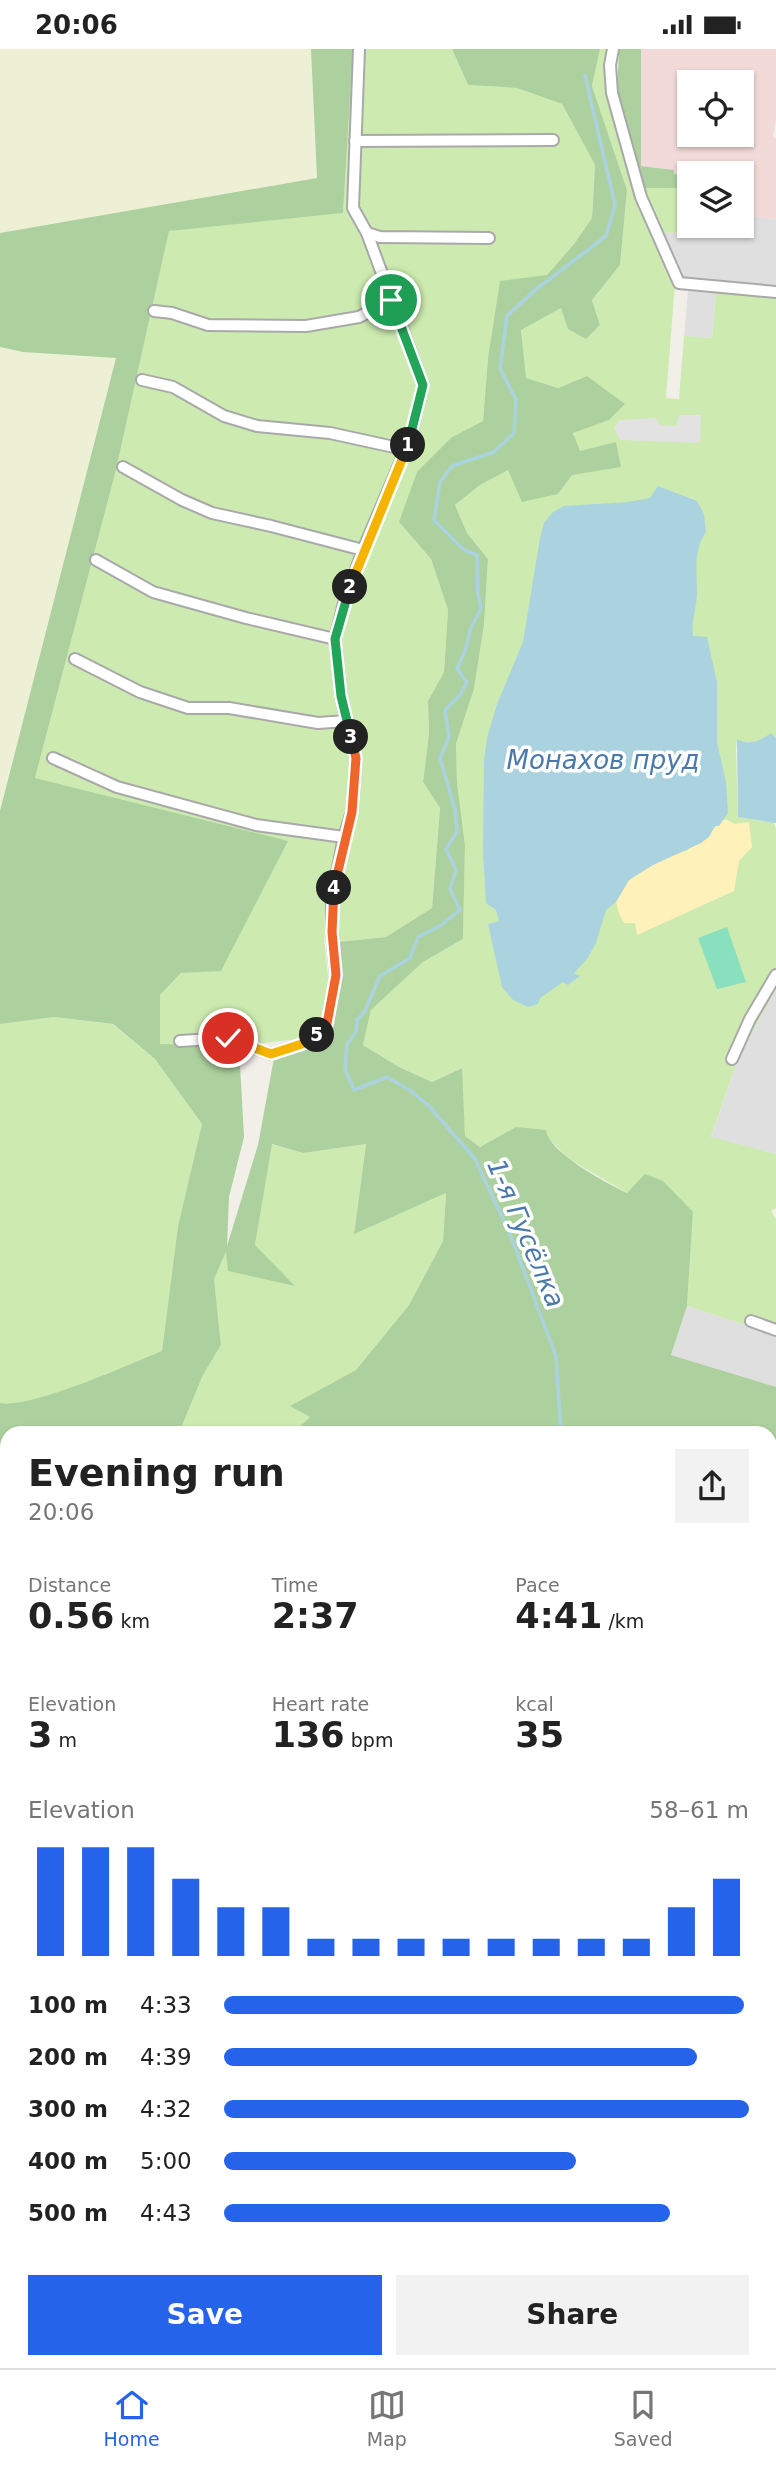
<!DOCTYPE html>
<html lang="en">
<head>
<meta charset="utf-8">
<style>
	:root { --surface:#fff; --page:#f2f2f2; --text:#222; --muted:#767676; --line:#e0e0e0; --accent:#2563eb }
	body { margin:0; font-family:"DejaVu Sans",sans-serif; background:var(--page); color:var(--text); height:100vh; display:flex; flex-direction:column; font-size:26px; white-space:nowrap }
	* { box-sizing:border-box; margin:0 }
	p { font-size:23px; color:var(--muted) }
	.icon { flex:none; width:38px; height:38px; fill:none; stroke:currentColor; stroke-width:2; stroke-linecap:round; stroke-linejoin:round }
	.map { position:relative; flex:1; overflow:hidden }
	.drawer { position:absolute; left:0px; top:1377px; width:777px; height:943px; display:flex; flex-direction:column; background:var(--surface); border-radius:21px 21px 0 0; box-shadow:0 2px 5px #0004 }
	.drawer>* { flex:none }
	.buttons { position:absolute; left:677px; top:21px; display:grid; gap:14px }
	.buttons a { display:grid; place-items:center; width:77px; height:77px; border-radius:0px; background:var(--surface); box-shadow:0 2px 5px #0004; font-size:35px }
	.pin { position:absolute; display:grid; place-items:center; width:60px; height:60px; color:#fff; margin:-30px; border:4px solid #fff; border-radius:50%; box-shadow:0 2px 7px #0007 }
	.km { position:absolute; width:35px; height:35px; margin:-18px; border-radius:50%; background:#222; color:#fff; font-size:19px; line-height:35px; text-align:center }
	.round { display:grid; place-items:center; flex:none; width:74px; height:74px; border-radius:0px; background:var(--page) }
	.overview { display:flex; align-items:center; justify-content:space-between; height:119px; padding:0 28px }
	h1 { font-size:38px; font-weight:700; line-height:52px }
	.metrics { display:grid; grid-template-columns:repeat(3,1fr); gap:10px; height:119px; padding:7px 28px }
	.metrics div { display:grid; align-content:center }
	.metrics b { font-size:35px; font-weight:700 }
	.metrics small { font-size:19px; font-weight:400 }
	.metrics p { font-size:19px }
	.chart { height:196px; padding:14px 28px }
	.chart p { display:flex; justify-content:space-between }
	.chart svg { width:100%; height:126px; margin-top:7px; stroke:var(--accent); stroke-width:6 }
	.button { display:flex; gap:14px; margin-top:auto; padding:14px 28px }
	.button a { flex:1; height:80px; border-radius:0px; background:var(--accent); color:#fff; font-size:28px; font-weight:700; line-height:80px; text-align:center }
	.button a+a { background:var(--page); color:var(--text) }
	ul { padding:0 28px; list-style:none; font-size:23px }
	li { display:grid; grid-template-columns:112px 84px 1fr; align-items:center; height:52px }
	li i { height:18px; border-radius:9px; background:var(--accent) }
	.status { display:flex; justify-content:space-between; align-items:center; height:49px; padding:0 35px; background:var(--surface); direction:ltr }
	.status svg { height:19px; fill:currentColor }
	.dock { display:flex; justify-content:space-around; align-items:center; height:98px; border-top:2px solid var(--line); background:var(--surface); font-size:19px; color:var(--muted) }
	.dock a { display:grid; justify-items:center; gap:4px }
	.dock .current { color:var(--accent) }
	.map>svg:first-child { display:block }
	.residential { fill:#e0dfdf }
	.commercial { fill:#f2dad9; fill-rule:evenodd }
	.construction { fill:#c7c7b4 }
	.farmland { fill:#eef0d5 }
	.grass { fill:#cdebb0 }
	.forest { fill:#add19e }
	.sand { fill:#fff1ba }
	.pitch { fill:#88e0be }
	.parking { fill:#e2e2e2 }
	.water { fill:#aad3df }
	.lines { fill:none; stroke-linecap:round; stroke-linejoin:round }
	.stream { stroke:#aad3df; stroke-width:3.5 }
	.minor-casing { stroke:#a9a9a9; stroke-width:14 }
	.minor { stroke:#fff; stroke-width:10 }
	.split-1-casing { stroke:#fff; stroke-width:14 }
	.split-2-casing { stroke:#fff; stroke-width:14 }
	.split-3-casing { stroke:#fff; stroke-width:14 }
	.split-4-casing { stroke:#fff; stroke-width:14 }
	.split-5-casing { stroke:#fff; stroke-width:14 }
	.split-6-casing { stroke:#fff; stroke-width:14 }
	.split-1 { stroke:#22a559; stroke-width:9 }
	.split-2 { stroke:#f5b400; stroke-width:9 }
	.split-3 { stroke:#22a559; stroke-width:9 }
	.split-4 { stroke:#f0652b; stroke-width:9 }
	.split-5 { stroke:#f0652b; stroke-width:9 }
	.split-6 { stroke:#f5b400; stroke-width:9 }
	.labels { text-anchor:middle; dominant-baseline:central; stroke-width:7; stroke-linejoin:round; paint-order:stroke }
	.water-label { font-size:26px; font-style:italic; fill:#4a7aab; stroke:#fff }
</style>
</head>
<body>
<div class="status"><b>20:06</b><svg viewBox="0 0 49 12"><path d="M0 12V9h3v3zM5 12V6h3v6zM10 12V3h3v9zM15 12V0h3v12zM26 1h20v11H26zM47 4h2v5h-2z"/></svg></div>
<div class="map">
<svg width="776" height="2319" viewBox="0 0 776 2319">
	<rect width="100%" height="100%" fill="#f2efe9"/>
	<g class="residential">
		<path d="M742,166L776,170V238L690,230L681,226L664,184L692,183L693,177H742Z"/>
		<path d="M688,242L716,244L712,289L684,287Z"/>
		<path d="M776,940V1105L711,1089L737,1012Z"/>
		<path d="M687,1257L776,1286V1338L671,1306Z"/>
		<path d="M770,2133L776,2137V2300L770,2295Z"/>
		<path d="M770,2311L776,2315V2319H628L631,2314H770Z"/>
	</g>
	<path class="commercial" d="M641,0H776V70L773,87L776,90V170L742,166V124H690L689,127L674,125L673,121L641,117ZM690,33H742V86H690Z"/>
	<g class="construction">
		<path d="M776,1857V1955L770,1950V1866Z"/>
		<path d="M776,1955V2121L770,2116V1964Z"/>
	</g>
	<g class="farmland">
		<path d="M0,0H311L317,129L0,184Z"/>
		<path d="M0,298L23,303L116,308L0,762Z"/>
	</g>
	<g class="grass">
		<path d="M353,0H452L468,36L517,39L562,55L595,116L592,169L574,195L547,226L488,309L483,372L452,388L399,473L431,510L448,561L444,623L428,652L429,684L423,733L440,759L432,859L386,888L337,893L324,889L328,928L327,953L322,972L306,989L239,997L160,996V946L181,924L35,729L115,425L169,181L343,164Z"/>
		<path d="M600,0H607L604,16L607,49L636,151L675,235L666,349L679,350L684,287L712,289L716,244L776,248V689L771,685C760,691 749,697 737,691L736,700L738,768L774,774L776,780V940L737,1012L711,1088L776,1105V1159L771,1162L776,1170V1286L687,1257L693,1163L627,1144L569,1110L547,1088L516,1078L480,1098L465,1087L461,1019L432,1033L399,1018L363,996L371,961L423,913L463,890L465,796L457,733L456,695L474,640L484,576L488,510L467,484L455,456L480,436L508,420L558,445C575,422 583,412 573,383L609,371L587,327L558,339L525,329L521,280L561,259L600,276L592,251L620,216L627,141L592,37Z"/>
		<path d="M689,132L690,177H693V183L664,184L643,139H678Z"/>
		<path d="M54,968L112,975L155,1010L202,1075L178,1177L162,1302C127,1316 33,1359 0,1354V975Z"/>
		<path d="M271,1095L303,1104L366,1095L354,1184L446,1143L443,1192L409,1256L356,1321L291,1357L310,1368L293,1384H179L203,1326L221,1296L214,1230L227,1201L255,1196Z"/>
		<path d="M776,1425V1558L770,1555V1430Z"/>
		<path d="M7,1573V2314H551L552,2319H0V1580Z"/>
		<path d="M770,1685L776,1692V1857L770,1866Z"/>
	</g>
	<g class="forest">
		<path d="M311,0H353L343,164L169,182L115,425L35,729L288,792L221,922L181,924L160,946V995L239,997L244,1088L229,1148L227,1197L258,1096L274,1009L313,999L329,984L337,893L386,888L432,859L440,759L423,733L429,684L428,652L444,623L448,561L431,510L399,473L417,423L452,388L483,372L488,309L500,232L547,226L574,195L592,169L595,116L562,55L517,39L468,36L452,0H600L592,37L627,141L620,216L592,251L600,276L586,290L568,280L561,259L521,281L526,329L558,339L587,327L625,355L609,371L573,384L580,402L616,393L621,418L572,426L558,445L522,453L508,421L480,436L455,456L467,484L488,510L484,576L474,640L456,695L457,733L465,796L463,890L423,913L371,961L363,996L399,1018L432,1033L462,1019L465,1087L480,1098L516,1078L546,1081C549,1104 607,1134 627,1144L645,1125L663,1132L693,1163L687,1257L671,1306L776,1338V1425L770,1430V1384H293L310,1368L290,1357L356,1321L409,1256L443,1192L446,1144L354,1185L366,1095L303,1104L272,1095L255,1196L295,1237L228,1222L226,1203L214,1230L221,1296L203,1326L179,1384H7V1573L0,1580V1354C33,1359 127,1316 162,1302L178,1177L202,1075L155,1010L113,975L54,968L0,975V762L116,309L23,303L0,298V184L317,129Z"/>
		<path d="M619,0H641V117L674,121V125L689,127V132L678,139H643L617,43Z"/>
		<path d="M770,1555L776,1558V1692L770,1685Z"/>
		<path d="M551,2314H631L628,2319H552Z"/>
	</g>
	<path class="sand" d="M725,770L735,775L749,773L752,798L739,812L734,842L637,886L635,874H624L619,865L616,853L629,831L638,824L669,808L688,801Z"/>
	<path class="pitch" d="M727,878L746,933L717,940L698,889Z"/>
	<path class="parking" d="M679,366H701L700,394L620,391L614,379L620,371L656,369L660,376L676,377Z"/>
	<g class="water">
		<path d="M658,437L697,452L704,465L706,483C693,503 697,520 697,543C697,558 691,571 693,587L707,588L717,633V693L726,733L728,764L719,777H715L709,788L701,794L653,816L629,831L616,853L606,861L596,894L587,910L574,924L580,927L568,936L563,933L540,949L538,955L528,958L513,951L502,938L488,875L499,872L496,861L486,854L483,802L484,711L487,689L497,655L523,593L540,489L544,474L553,463L564,457L628,453L650,449Z"/>
		<path d="M771,684L776,689V774H774L738,768L737,690C749,697 760,692 771,684Z"/>
	</g>
	<g class="lines">
		<g class="stream">
			<path d="M561,1384L556,1307L510,1185L475,1110L429,1057L411,1042L387,1028L354,1041L345,1020L347,995L356,983L357,971L365,962L380,927L410,909L418,888L440,877L460,861L450,840L456,821L446,800L457,783L455,761L440,709L449,688L445,661L460,646L467,633L457,620L465,602L471,579L481,559L478,544L477,506L464,501L434,471L440,433L452,417L494,403L514,384L516,350L500,320L507,267L534,242L606,187L615,156L585,26"/>
			<path d="M245,2319L249,2314"/>
		</g>
		<g class="minor-casing">
			<g id="minor">
				<path d="M613,0L610,16L612,44L641,148L679,234L776,243"/>
				<path d="M355,92L553,91"/>
				<path d="M367,184L380,188L489,189"/>
				<path d="M154,262L172,264L208,276L306,277L359,268L391,251"/>
				<path d="M142,331L173,338L224,367L257,377L330,384L394,398L409,393"/>
				<path d="M123,418L182,451L212,464L271,477L363,501"/>
				<path d="M96,511L153,543L246,569L335,590"/>
				<path d="M75,610L140,643L188,659H229L318,674L346,672"/>
				<path d="M53,709L117,738L256,776L344,788"/>
				<path d="M180,992L228,989L271,1005L308,993L326,980L336,926L332,883V850L344,788L352,763L356,709L341,647L335,590L344,554L363,501L409,393L423,336L367,184L353,159L359,0"/>
				<path d="M732,1010L750,970L776,926"/>
				<path d="M751,1272L776,1281"/>
				<path d="M0,1888L7,1881"/>
				<path d="M770,2124L776,2129"/>
				<path d="M0,2281L7,2280"/>
			</g>
		</g>
		<use href="#minor" class="minor"/>
	</g>
	<g class="lines">
		<g class="split-1-casing">
			<path id="split-1" d="M391,251L423,336L408,396"/>
		</g>
		<g class="split-2-casing">
			<path id="split-2" d="M350,538L408,396"/>
		</g>
		<g class="split-3-casing">
			<path id="split-3" d="M350,538L335,590L341,647L351,688"/>
		</g>
		<g class="split-4-casing">
			<path id="split-4" d="M334,839L352,763L356,709L351,688"/>
		</g>
		<g class="split-5-casing">
			<path id="split-5" d="M317,986L326,980L336,926L332,883L334,839"/>
		</g>
		<g class="split-6-casing">
			<path id="split-6" d="M228,989L271,1005L308,993L317,986"/>
		</g>
		<use href="#split-1" class="split-1"/>
		<use href="#split-2" class="split-2"/>
		<use href="#split-3" class="split-3"/>
		<use href="#split-4" class="split-4"/>
		<use href="#split-5" class="split-5"/>
		<use href="#split-6" class="split-6"/>
	</g>
	<g class="labels">
		<g class="water-label">
			<text x="603" y="711">Монахов пруд</text>
			<text transform="translate(526 1184) rotate(67)">1-я Гусёлка</text>
		</g>
	</g>
</svg>
<div class="buttons">
<a><svg class="icon" aria-label="locate" viewBox="0 0 24 24"><circle cx="12" cy="12" r="6"/><path d="M12 2v4M12 18v4M2 12h4M18 12h4"/></svg></a>
<a><svg class="icon" aria-label="layers" viewBox="0 0 24 24"><path d="M12 4l9 5-9 5-9-5zM3 14l9 5 9-5"/></svg></a>
</div>
<div class="pin" style="left:391px;top:251px;background:#1e9e55"><svg class="icon" aria-label="arrive" viewBox="0 0 24 24"><path d="M6 21V4h12l-3 4 3 4H6"/></svg></div>
<div class="pin" style="left:228px;top:989px;background:#d93025"><svg class="icon" aria-label="check" viewBox="0 0 24 24"><path d="M5 12l5 5 9-10"/></svg></div>
<b class="km" style="left:408px;top:396px">1</b>
<b class="km" style="left:350px;top:538px">2</b>
<b class="km" style="left:351px;top:688px">3</b>
<b class="km" style="left:334px;top:839px">4</b>
<b class="km" style="left:317px;top:986px">5</b>
<section class="drawer">
<div class="overview"><div><h1>Evening run</h1><p>20:06</p></div><a class="round"><svg class="icon" aria-label="share" viewBox="0 0 24 24"><path d="M12 15V3M7 8l5-5 5 5M5 13v7h14v-7"/></svg></a></div>
<div class="metrics">
<div><p>Distance</p><b>0.56<small> km</small></b></div>
<div><p>Time</p><b>2:37</b></div>
<div><p>Pace</p><b>4:41<small> /km</small></b></div>
</div>
<div class="metrics">
<div><p>Elevation</p><b>3<small> m</small></b></div>
<div><p>Heart rate</p><b>136<small> bpm</small></b></div>
<div><p>kcal</p><b>35</b></div>
</div>
<div class="chart"><p><span>Elevation</span>58–61 m</p>
<svg viewBox="0 0 160 44" preserveAspectRatio="none"><path d="M5 44V6M15 44V6M25 44V6M35 44V17M45 44V27M55 44V27M65 44V38M75 44V38M85 44V38M95 44V38M105 44V38M115 44V38M125 44V38M135 44V38M145 44V27M155 44V17"/></svg>
</div>
<ul>
<li><b>100 m</b>4:33<i style="width:99%"></i></li>
<li><b>200 m</b>4:39<i style="width:90%"></i></li>
<li><b>300 m</b>4:32<i style="width:100%"></i></li>
<li><b>400 m</b>5:00<i style="width:67%"></i></li>
<li><b>500 m</b>4:43<i style="width:85%"></i></li>
</ul>
<div class="button"><a>Save</a><a>Share</a></div>
</section>
</div>
<nav class="dock">
<a class="current"><svg class="icon" aria-label="home" viewBox="0 0 24 24"><path d="M3 11l9-7 9 7M6 9v11h12V9"/></svg>Home</a>
<a><svg class="icon" aria-label="map" viewBox="0 0 24 24"><path d="M3 6l6-2 6 2 6-2v14l-6 2-6-2-6 2zM9 4v14M15 6v14"/></svg>Map</a>
<a><svg class="icon" aria-label="saved" viewBox="0 0 24 24"><path d="M7 4h10v16l-5-4-5 4z"/></svg>Saved</a>
</nav>
</body>
</html>
